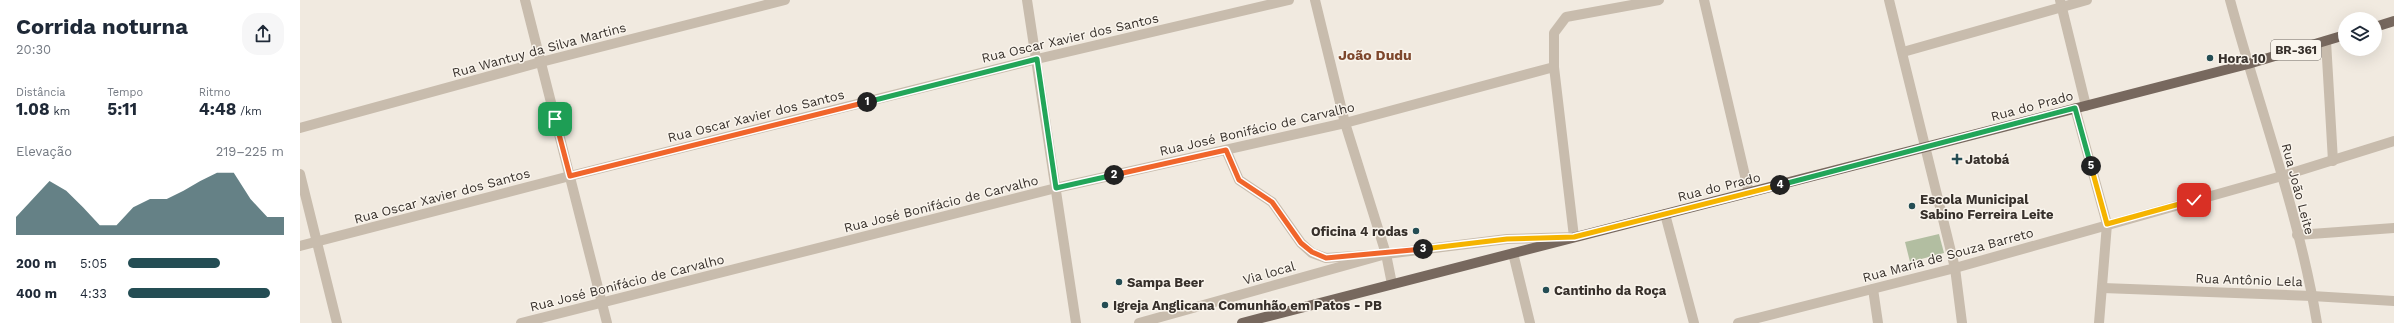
<!DOCTYPE html>
<html lang="pt">
<head>
<meta charset="utf-8">
<style>
	:root { --surface:#fff; --page:#f6f6f7; --text:#1f2937; --muted:#747a83; --accent:#244d54 }
	body { margin:0; font-family:"Work Sans",sans-serif; background:var(--page); color:var(--text); height:100vh; display:flex; flex-direction:column; font-size:15px; white-space:nowrap }
	* { box-sizing:border-box; margin:0 }
	p { font-size:13px; color:var(--muted) }
	.icon { flex:none; width:22px; height:22px; fill:none; stroke:currentColor; stroke-width:2; stroke-linecap:round; stroke-linejoin:round }
	.map { position:relative; flex:1; overflow:hidden }
	.details { display:flex; flex-direction:column; background:var(--surface); width:300px }
	.details>* { flex:none }
	.buttons { position:absolute; left:2038px; top:12px; display:grid; gap:8px }
	.buttons a { display:grid; place-items:center; width:44px; height:44px; border-radius:50%; background:var(--surface); box-shadow:0 4px 16px #0002; font-size:20px }
	.pin { position:absolute; display:grid; place-items:center; width:34px; height:34px; color:#fff; margin:-17px; border-radius:8px; box-shadow:0 2px 6px #0006 }
	.km { position:absolute; width:20px; height:20px; margin:-10px; border-radius:50%; background:#222; color:#fff; font-size:11px; line-height:20px; text-align:center }
	.round { display:grid; place-items:center; flex:none; width:42px; height:42px; border-radius:16px; background:var(--page) }
	.head { display:flex; align-items:center; justify-content:space-between; height:68px; padding:0 16px }
	h1 { font-size:22px; font-weight:700; line-height:30px }
	.stats { display:grid; grid-template-columns:repeat(3,1fr); gap:6px; height:68px; padding:4px 16px }
	.stats div { display:grid; align-content:center }
	.stats b { font-size:17px; font-weight:700 }
	.stats small { font-size:11px; font-weight:400 }
	.stats p { font-size:11px }
	.chart { height:112px; padding:8px 16px }
	.chart p { display:flex; justify-content:space-between }
	.chart svg { width:100%; height:72px; margin-top:4px; fill:var(--accent); opacity:.7 }
	ul { padding:0 16px; list-style:none; font-size:13px }
	li { display:grid; grid-template-columns:64px 48px 1fr; align-items:center; height:30px }
	li i { height:10px; border-radius:5px; background:var(--accent) }
	main { display:flex; flex:1; min-height:0 }
	.map>svg:first-child { display:block }
	.green { fill:#b2bea1 }
	.lines { fill:none; stroke-linecap:round; stroke-linejoin:round }
	.minor { stroke:#c8bcad; stroke-width:10 }
	.major { stroke:#77685e; stroke-width:10 }
	.split-1-casing { stroke:#fff; stroke-width:8 }
	.split-2-casing { stroke:#fff; stroke-width:8 }
	.split-3-casing { stroke:#fff; stroke-width:8 }
	.split-4-casing { stroke:#fff; stroke-width:8 }
	.split-5-casing { stroke:#fff; stroke-width:8 }
	.split-6-casing { stroke:#fff; stroke-width:8 }
	.split-1 { stroke:#f0652b; stroke-width:5 }
	.split-2 { stroke:#22a559; stroke-width:5 }
	.split-3 { stroke:#f0652b; stroke-width:5 }
	.split-4 { stroke:#f5b400; stroke-width:5 }
	.split-5 { stroke:#22a559; stroke-width:5 }
	.split-6 { stroke:#f5b400; stroke-width:5 }
	.poi-dot { fill:#244d54; stroke:#f9f4ec; stroke-width:1.5 }
	.labels { text-anchor:middle; dominant-baseline:central; stroke-width:3; stroke-linejoin:round; paint-order:stroke }
	.shield { fill:#f9f4ec; stroke:#716b65; stroke-width:1 }
	.shield-label { font-size:12px; font-weight:bold; fill:#37302b }
	.street-label { font-size:13px; fill:#37302b; stroke:#f9f4ec }
	.poi-label { font-size:13px; font-weight:bold; fill:#37302b; stroke:#f9f4ec; text-anchor:start }
	.neighbourhood-label { font-size:14px; font-weight:bold; fill:#7e472c; stroke:#f9f4ec }
</style>
</head>
<body>
<main>
<section class="details">
<div class="head"><div><h1>Corrida noturna</h1><p>20:30</p></div><a class="round"><svg class="icon" aria-label="share" viewBox="0 0 24 24"><path d="M12 15V3M7 8l5-5 5 5M5 13v7h14v-7"/></svg></a></div>
<div class="stats">
<div><p>Distância</p><b>1.08<small> km</small></b></div>
<div><p>Tempo</p><b>5:11</b></div>
<div><p>Ritmo</p><b>4:48<small> /km</small></b></div>
</div>
<div class="chart"><p><span>Elevação</span>219–225 m</p>
<svg viewBox="0 0 160 44" preserveAspectRatio="none"><path d="M0 44V33L10 22L20 11L30 17L40 27L50 38L60 38L70 27L80 22L90 22L100 17L110 11L120 6L130 6L140 22L150 33L160 33V44z"/></svg>
</div>
<ul>
<li><b>200 m</b>5:05<i style="width:59%"></i></li>
<li><b>400 m</b>4:33<i style="width:91%"></i></li>
</ul>
</section>
<div class="map">
<svg width="2094" height="323" viewBox="0 0 2094 323">
	<rect width="100%" height="100%" fill="#f1eae0"/>
	<path class="green" d="M1639,234L1644,253L1610,262L1605,242Z"/>
	<g class="lines">
		<g class="minor">
			<path d="M225,0L307,323"/>
			<path d="M727,0L776,323"/>
			<path d="M1015,0L1045,123L1086,254L1092,284"/>
			<path d="M1404,0L1449,193"/>
			<path d="M1589,0L1655,268L1662,323"/>
			<path d="M1760,0L1786,106"/>
			<path d="M1930,0C1959,107 1999,213 2017,323"/>
			<path d="M2026,41L2033,161"/>
			<path d="M1603,52L1787,0"/>
			<path d="M1775,108L1807,224L1799,323"/>
			<path d="M0,128L241,62L485,0"/>
			<path d="M926,150L939,180L972,202L1001,243L1012,253L1026,258L1068,255"/>
			<path d="M0,174L37,323"/>
			<path d="M1365,214L1394,323"/>
			<path d="M1997,235L2094,228"/>
			<path d="M0,246L270,176L737,59L989,0"/>
			<path d="M1213,253L1230,323"/>
			<path d="M1803,288L2012,296L2094,301"/>
			<path d="M1573,289L1578,323"/>
			<path d="M221,323L756,188L1045,123L1254,67"/>
			<path d="M839,323L1086,254L1207,239L1274,237L1254,67V33L1266,17L1359,0"/>
			<path d="M1438,323L1655,268L1982,176L2094,141"/>
		</g>
		<g class="major">
			<path d="M2075,27L2094,21"/>
			<path d="M942,323L1948,64L2045,35"/>
		</g>
	</g>
	<g class="lines">
		<g class="split-1-casing">
			<path id="split-1" d="M255,119L270,176L567,102"/>
		</g>
		<g class="split-2-casing">
			<path id="split-2" d="M567,102L737,59L756,188L814,175"/>
		</g>
		<g class="split-3-casing">
			<path id="split-3" d="M814,175L926,150L939,180L972,202L1001,243L1012,252L1026,258L1123,249"/>
		</g>
		<g class="split-4-casing">
			<path id="split-4" d="M1123,249L1207,239L1274,237L1480,185"/>
		</g>
		<g class="split-5-casing">
			<path id="split-5" d="M1480,185L1775,108L1791,166"/>
		</g>
		<g class="split-6-casing">
			<path id="split-6" d="M1791,166L1807,224L1894,200"/>
		</g>
		<use href="#split-1" class="split-1"/>
		<use href="#split-2" class="split-2"/>
		<use href="#split-3" class="split-3"/>
		<use href="#split-4" class="split-4"/>
		<use href="#split-5" class="split-5"/>
		<use href="#split-6" class="split-6"/>
	</g>
	<g class="poi-dot">
		<circle cx="1910" cy="58" r="4"/>
		<path d="M1655 153h4v4h4v4h-4v4h-4v-4h-4v-4h4z"/>
		<circle cx="1612" cy="206" r="4"/>
		<circle cx="1116" cy="231" r="4"/>
		<circle cx="819" cy="282" r="4"/>
		<circle cx="1246" cy="290" r="4"/>
		<circle cx="805" cy="305" r="4"/>
	</g>
	<g class="labels">
		<rect class="shield" x="1971" y="40" width="50" height="20" rx="3"/>
		<g class="shield-label">
			<text x="1996" y="50">BR-361</text>
		</g>
		<g class="street-label">
			<text transform="translate(770 38) rotate(-13)">Rua Oscar Xavier dos Santos</text>
			<text transform="translate(239 50) rotate(-15)">Rua Wantuy da Silva Martins</text>
			<text transform="translate(1732 106) rotate(-15)">Rua do Prado</text>
			<text transform="translate(456 116) rotate(-14)">Rua Oscar Xavier dos Santos</text>
			<text transform="translate(957 129) rotate(-13)">Rua José Bonifácio de Carvalho</text>
			<text transform="translate(1419 187) rotate(-14)">Rua do Prado</text>
			<text transform="translate(1998 189) rotate(75)">Rua João Leite</text>
			<text transform="translate(142 196) rotate(-15)">Rua Oscar Xavier dos Santos</text>
			<text transform="translate(641 204) rotate(-14)">Rua José Bonifácio de Carvalho</text>
			<text transform="translate(1648 255) rotate(-15)">Rua Maria de Souza Barreto</text>
			<text transform="translate(969 273) rotate(-16)">Via local</text>
			<text transform="translate(1949 280) rotate(2)">Rua Antônio Lela</text>
			<text transform="translate(327 283) rotate(-14)">Rua José Bonifácio de Carvalho</text>
		</g>
		<g class="poi-label">
			<text x="1918" y="58">Hora 10</text>
			<text x="1665" y="159">Jatobá</text>
			<text x="1620" y="199">Escola Municipal<tspan x="1620" dy="15">Sabino Ferreira Leite</tspan></text>
			<text x="1108" y="231" text-anchor="end">Oficina 4 rodas</text>
			<text x="827" y="282">Sampa Beer</text>
			<text x="1254" y="290">Cantinho da Roça</text>
			<text x="813" y="305">Igreja Anglicana Comunhão em Patos - PB</text>
		</g>
		<g class="neighbourhood-label">
			<text x="1075" y="55">João Dudu</text>
		</g>
	</g>
</svg>
<div class="buttons">
<a><svg class="icon" aria-label="layers" viewBox="0 0 24 24"><path d="M12 4l9 5-9 5-9-5zM3 14l9 5 9-5"/></svg></a>
</div>
<div class="pin" style="left:255px;top:119px;background:#1e9e55"><svg class="icon" aria-label="arrive" viewBox="0 0 24 24"><path d="M6 21V4h12l-3 4 3 4H6"/></svg></div>
<div class="pin" style="left:1894px;top:200px;background:#d93025"><svg class="icon" aria-label="check" viewBox="0 0 24 24"><path d="M5 12l5 5 9-10"/></svg></div>
<b class="km" style="left:567px;top:102px">1</b>
<b class="km" style="left:814px;top:175px">2</b>
<b class="km" style="left:1123px;top:249px">3</b>
<b class="km" style="left:1480px;top:185px">4</b>
<b class="km" style="left:1791px;top:166px">5</b>
</div>
</main>
</body>
</html>
